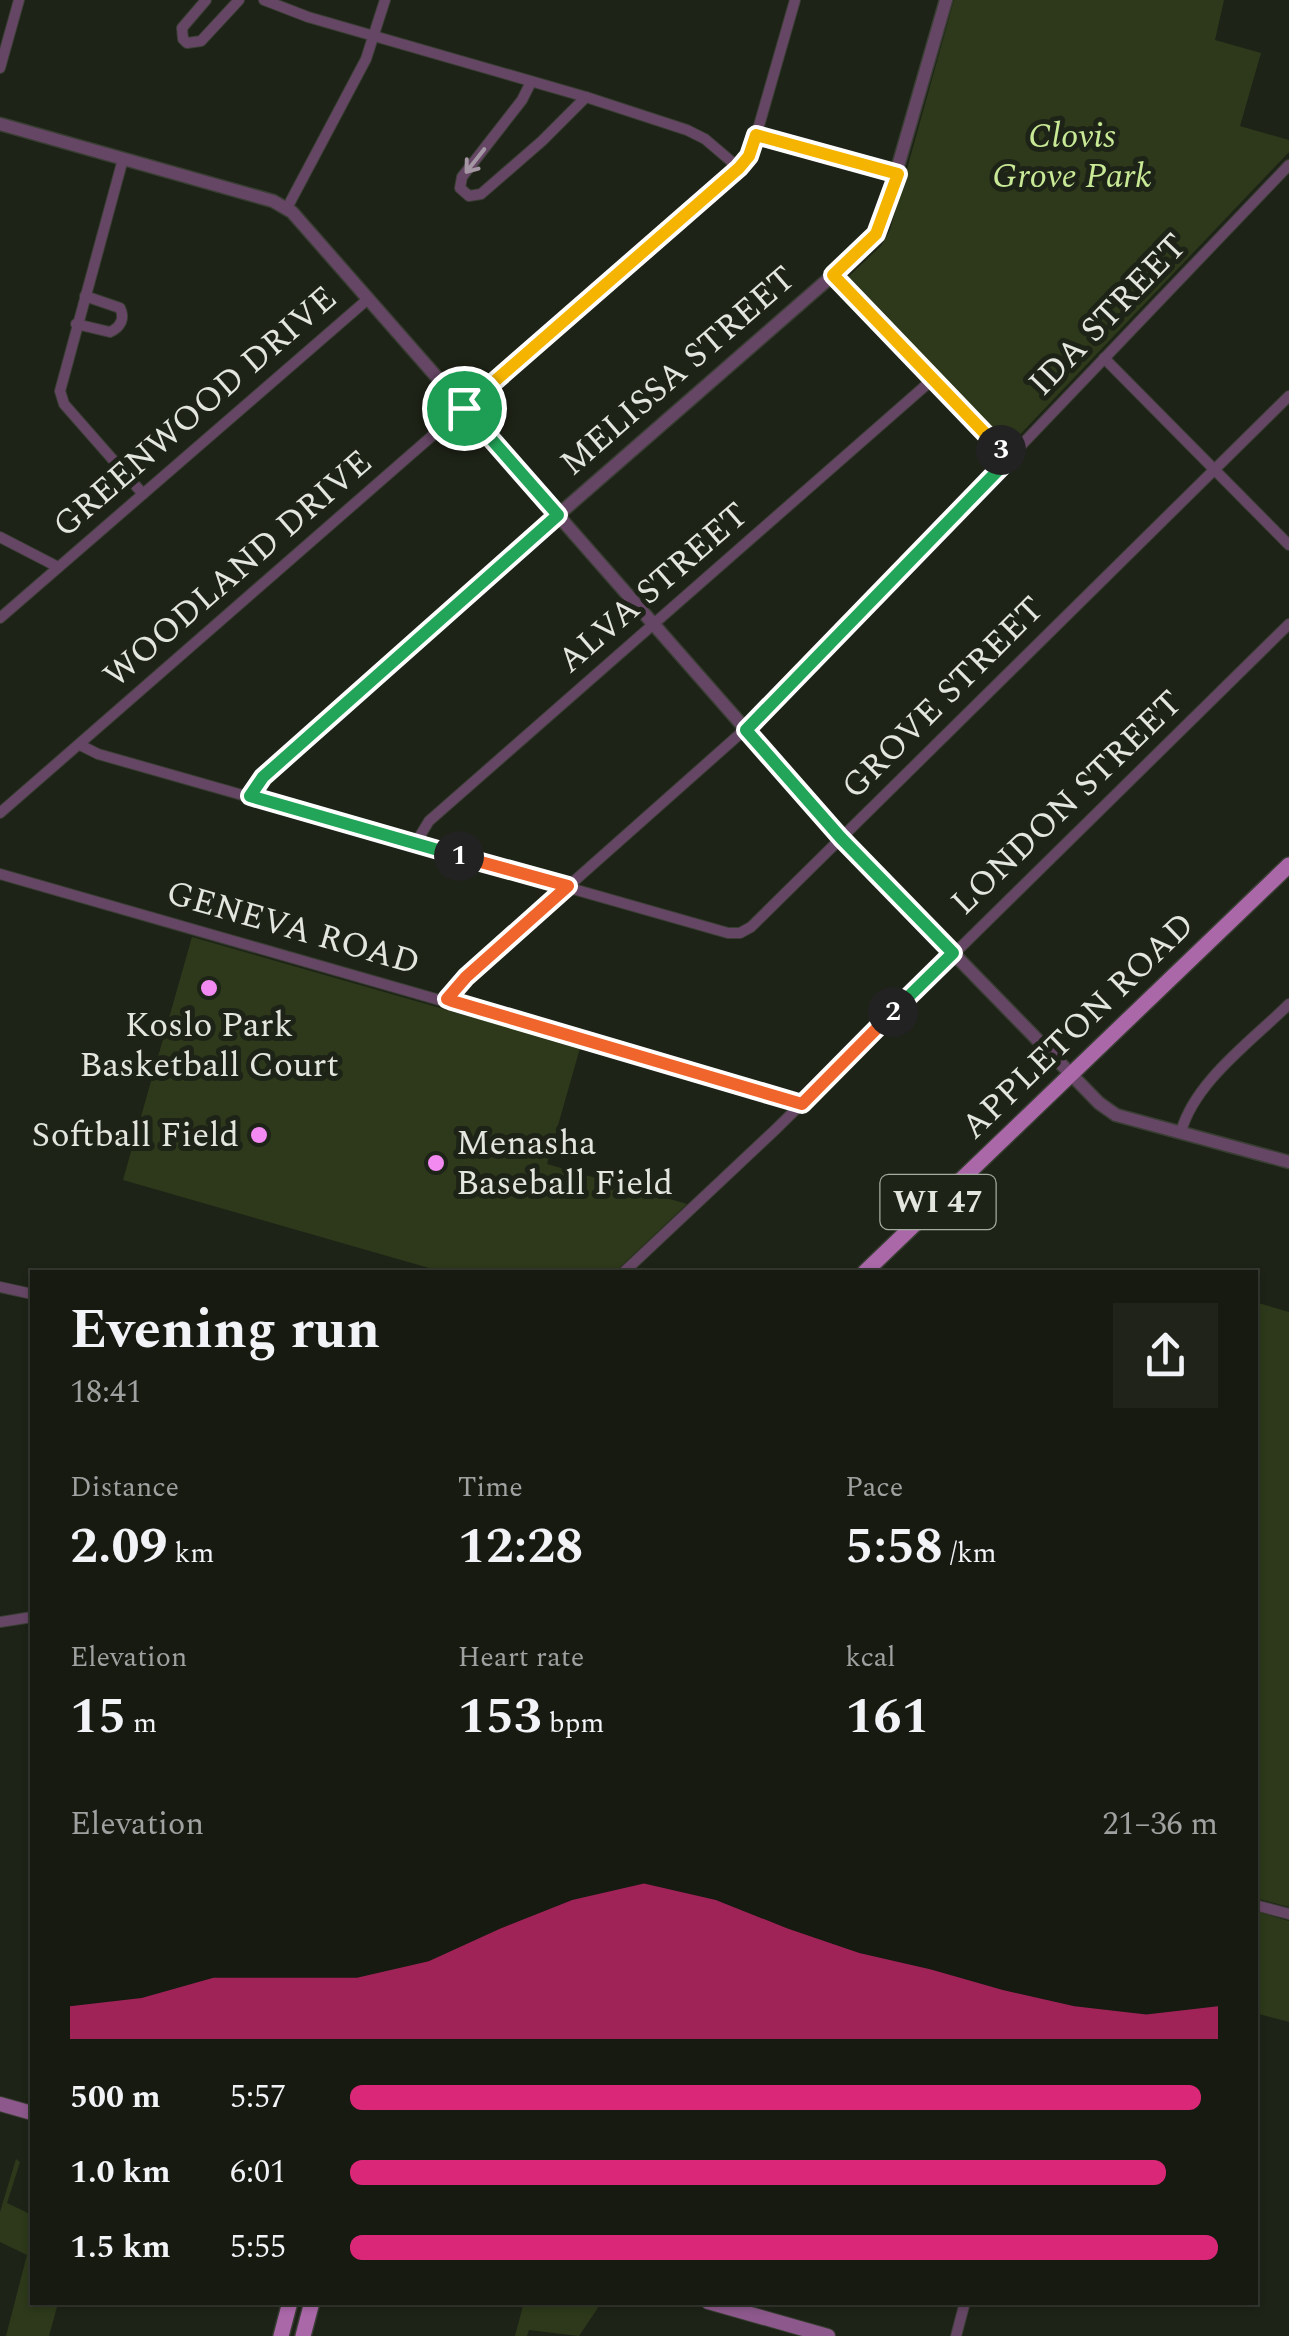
<!DOCTYPE html>
<html lang="en">
<head>
<meta charset="utf-8">
<style>
	:root { --surface:#161a11; --page:#1f231a; --text:#f1f3f6; --muted:#9ea19f; --line:#353831; --accent:#db2777 }
	body { margin:0; font-family:Spectral,serif; background:var(--page); color:var(--text); height:100vh; display:flex; flex-direction:column; font-size:38px; white-space:nowrap }
	* { box-sizing:border-box; margin:0 }
	p { font-size:32px; color:var(--muted) }
	.icon { flex:none; width:55px; height:55px; fill:none; stroke:currentColor; stroke-width:2; stroke-linecap:round; stroke-linejoin:round }
	.map { position:relative; flex:1; overflow:hidden }
	.panel { position:absolute; left:30px; top:1270px; width:1228px; height:1035px; display:flex; flex-direction:column; background:var(--surface); border-radius:0px; box-shadow:0 2px 8px #0004,0 0 0 2px var(--line) }
	.panel>* { flex:none }
	.pin { position:absolute; display:grid; place-items:center; width:85px; height:85px; color:#fff; margin:-42px; border:5px solid #fff; border-radius:50%; box-shadow:0 2px 10px #0007 }
	.km { position:absolute; width:50px; height:50px; margin:-25px; border-radius:50%; background:#222; color:#fff; font-size:28px; line-height:50px; text-align:center }
	.round { display:grid; place-items:center; flex:none; width:105px; height:105px; border-radius:0px; background:var(--page) }
	.overview { display:flex; align-items:center; justify-content:space-between; height:170px; padding:0 40px }
	h1 { font-size:55px; font-weight:700; line-height:75px }
	.metrics { display:grid; grid-template-columns:repeat(3,1fr); gap:15px; height:170px; padding:10px 40px }
	.metrics div { display:grid; align-content:center }
	.metrics b { font-size:50px; font-weight:700 }
	.metrics small { font-size:28px; font-weight:400 }
	.metrics p { font-size:28px }
	.chart { height:280px; padding:20px 40px }
	.chart p { display:flex; justify-content:space-between }
	.chart svg { width:100%; height:180px; margin-top:10px; fill:var(--accent); opacity:.7 }
	ul { padding:0 40px; list-style:none; font-size:32px }
	li { display:grid; grid-template-columns:160px 120px 1fr; align-items:center; height:75px }
	li i { height:25px; border-radius:12px; background:var(--accent) }
	.map>svg:first-child { display:block }
	.green { fill:#2d391a }
	.lines { fill:none; stroke-linecap:round; stroke-linejoin:round }
	.minor-casing { stroke:#393e33; stroke-width:12 }
	.tertiary-casing { stroke:#393e33; stroke-width:15 }
	.secondary-casing { stroke:#393e33; stroke-width:16 }
	.primary-casing { stroke:#393e33; stroke-width:18 }
	.minor { stroke:#664665; stroke-width:10 }
	.tertiary { stroke:#664665; stroke-width:12 }
	.secondary { stroke:#8d598c; stroke-width:14 }
	.primary { stroke:#ab68a9; stroke-width:15 }
	.oneway { stroke:#a496a2 }
	.split-1-casing { stroke:#fff; stroke-width:20 }
	.split-2-casing { stroke:#fff; stroke-width:20 }
	.split-3-casing { stroke:#fff; stroke-width:20 }
	.split-4-casing { stroke:#fff; stroke-width:20 }
	.split-1 { stroke:#22a559; stroke-width:12 }
	.split-2 { stroke:#f0652b; stroke-width:12 }
	.split-3 { stroke:#22a559; stroke-width:12 }
	.split-4 { stroke:#f5b400; stroke-width:12 }
	.poi-dot { fill:#f38af1; stroke:#1e2317; stroke-width:4 }
	.labels { text-anchor:middle; dominant-baseline:central; stroke-width:10; stroke-linejoin:round; paint-order:stroke }
	.shield { fill:#1e2317; stroke:#a7aca2; stroke-width:2.5 }
	.shield-label { font-size:32px; font-weight:bold; fill:#e2e6de }
	.park-label { font-size:35px; font-style:italic; fill:#c8e996; stroke:#1e2317 }
	.street-label { font-size:35px; fill:#e2e6de; stroke:#1e2317 }
	.poi-label { font-size:35px; fill:#e2e6de; stroke:#1e2317 }
</style>
</head>
<body>
<div class="map">
<svg width="1289" height="2336" viewBox="0 0 1289 2336">
	<rect width="100%" height="100%" fill="#1e2317"/>
	<g class="green">
		<path d="M954,0H1224L1215,40L1261,53L1240,126L1289,140V152L1011,444L1004,442L847,278L881,246L890,230Z"/>
		<path d="M192,937L580,1048L547,1164L687,1204L615,1272H443L123,1180Z"/>
		<path d="M1255,1302L1289,1312V1907L1255,1898Z"/>
		<path d="M1255,1911L1289,1921V2022L1255,2013Z"/>
		<path d="M16,2159L20,2162L7,2203L32,2215V2302L58,2303L49,2336H6L27,2255L0,2242V2212Z"/>
		<path d="M524,2302H601V2303L579,2336L529,2330L527,2336H515Z"/>
	</g>
	<g class="lines">
		<g class="minor-casing">
			<g id="minor">
				<path d="M206,0L182,28L183,39L187,43L201,41L239,0"/>
				<path d="M264,0L308,17L586,97L687,130L705,139L739,168"/>
				<path d="M0,68L19,0"/>
				<path d="M531,82L522,100L462,177L460,188L469,196L481,194L542,141L586,97"/>
				<path d="M756,135L897,174"/>
				<path d="M123,159L60,391L64,404L143,494"/>
				<path d="M287,208L366,59L385,0"/>
				<path d="M833,275L1009,459"/>
				<path d="M76,324L110,332C121,327 125,318 120,308L85,296"/>
				<path d="M1104,358L1289,545"/>
				<path d="M0,537L58,567"/>
				<path d="M0,618L368,299"/>
				<path d="M80,745L98,754L728,933H740L751,927L1289,396"/>
				<path d="M250,796L263,777L558,515"/>
				<path d="M0,813L739,168L752,150L795,0"/>
				<path d="M415,844L429,821L933,379"/>
				<path d="M0,874L802,1104"/>
				<path d="M447,999L466,977L777,701L1289,165"/>
				<path d="M1181,1132C1194,1082 1253,1040 1289,1004"/>
				<path d="M624,1272L775,1130L1289,624"/>
				<path d="M0,1287L32,1294"/>
				<path d="M0,1622L32,1617"/>
				<path d="M1255,1905L1289,1914"/>
				<path d="M956,2336L965,2302"/>
			</g>
		</g>
		<g class="tertiary-casing">
			<g id="tertiary">
				<path d="M0,124L273,201L292,212L841,838L1099,1103L1116,1115L1289,1162"/>
				<path d="M558,515L833,275L869,242L881,225L946,0"/>
			</g>
		</g>
		<g class="secondary-casing">
			<g id="secondary">
				<path d="M0,2104L32,2113"/>
				<path d="M708,2302L828,2336"/>
			</g>
		</g>
		<g class="primary-casing">
			<g id="primary">
				<path d="M865,1272L1289,865"/>
				<path d="M281,2336L290,2302"/>
				<path d="M303,2336L312,2302"/>
			</g>
		</g>
		<use href="#minor" class="minor"/>
		<use href="#tertiary" class="tertiary"/>
		<use href="#secondary" class="secondary"/>
		<use href="#primary" class="primary"/>
	</g>
	<defs><path id="oneway-shaft" d="M-6 0H5M1.5-3L5.5 0L1.5 3" fill="none" stroke-width="1.6" stroke-linecap="round" stroke-linejoin="round" transform="scale(2.5)"/></defs>
	<use class="oneway" href="#oneway-shaft" transform="translate(475 161) rotate(128)"/>
	<g class="lines">
		<g class="split-1-casing">
			<path id="split-1" d="M459,856L250,796L263,777L558,515L464,408"/>
		</g>
		<g class="split-2-casing">
			<path id="split-2" d="M459,856L568,886L466,977L447,999L452,1001L802,1104L893,1012"/>
		</g>
		<g class="split-3-casing">
			<path id="split-3" d="M893,1012L953,953L841,838L746,730L1009,459L1001,450"/>
		</g>
		<g class="split-4-casing">
			<path id="split-4" d="M464,408L739,168L749,156L756,135L898,174L876,234L833,275L1001,450"/>
		</g>
		<use href="#split-1" class="split-1"/>
		<use href="#split-2" class="split-2"/>
		<use href="#split-3" class="split-3"/>
		<use href="#split-4" class="split-4"/>
	</g>
	<g class="poi-dot">
		<circle cx="209" cy="988" r="10"/>
		<circle cx="259" cy="1135" r="10"/>
		<circle cx="436" cy="1163" r="10"/>
	</g>
	<g class="labels">
		<rect class="shield" x="880.5" y="1175" width="115" height="54" rx="8"/>
		<g class="shield-label">
			<text x="938" y="1202">WI 47</text>
		</g>
		<g class="park-label">
			<text x="1072" y="136">Clovis<tspan x="1072" dy="40">Grove Park</tspan></text>
		</g>
		<g class="street-label">
			<text transform="translate(1108 315) rotate(-46)">IDA STREET</text>
			<text transform="translate(678 371) rotate(-41)">MELISSA STREET</text>
			<text transform="translate(195 412) rotate(-41)">GREENWOOD DRIVE</text>
			<text transform="translate(238 569) rotate(-41)">WOODLAND DRIVE</text>
			<text transform="translate(653 588) rotate(-41)">ALVA STREET</text>
			<text transform="translate(943 698) rotate(-45)">GROVE STREET</text>
			<text transform="translate(1067 803) rotate(-44)">LONDON STREET</text>
			<text transform="translate(293 928) rotate(16)">GENEVA ROAD</text>
			<text transform="translate(1078 1026) rotate(-44)">APPLETON ROAD</text>
		</g>
		<g class="poi-label">
			<text x="209" y="1025">Koslo Park<tspan x="209" dy="40">Basketball Court</tspan></text>
			<text x="239" y="1135" text-anchor="end">Softball Field</text>
			<text x="456" y="1143" text-anchor="start">Menasha<tspan x="456" dy="40">Baseball Field</tspan></text>
		</g>
	</g>
</svg>
<div class="pin" style="left:464px;top:408px;background:#1e9e55"><svg class="icon" aria-label="arrive" viewBox="0 0 24 24"><path d="M6 21V4h12l-3 4 3 4H6"/></svg></div>
<b class="km" style="left:459px;top:856px">1</b>
<b class="km" style="left:893px;top:1012px">2</b>
<b class="km" style="left:1001px;top:450px">3</b>
<section class="panel">
<div class="overview"><div><h1>Evening run</h1><p>18:41</p></div><a class="round"><svg class="icon" aria-label="share" viewBox="0 0 24 24"><path d="M12 15V3M7 8l5-5 5 5M5 13v7h14v-7"/></svg></a></div>
<div class="metrics">
<div><p>Distance</p><b>2.09<small> km</small></b></div>
<div><p>Time</p><b>12:28</b></div>
<div><p>Pace</p><b>5:58<small> /km</small></b></div>
</div>
<div class="metrics">
<div><p>Elevation</p><b>15<small> m</small></b></div>
<div><p>Heart rate</p><b>153<small> bpm</small></b></div>
<div><p>kcal</p><b>161</b></div>
</div>
<div class="chart"><p><span>Elevation</span>21–36 m</p>
<svg viewBox="0 0 160 44" preserveAspectRatio="none"><path d="M0 44V36L10 34L20 29L30 29L40 29L50 25L60 17L70 10L80 6L90 10L100 17L110 23L120 27L130 32L140 36L150 38L160 36V44z"/></svg>
</div>
<ul>
<li><b>500 m</b>5:57<i style="width:98%"></i></li>
<li><b>1.0 km</b>6:01<i style="width:94%"></i></li>
<li><b>1.5 km</b>5:55<i style="width:100%"></i></li>
</ul>
</section>
</div>
</body>
</html>
